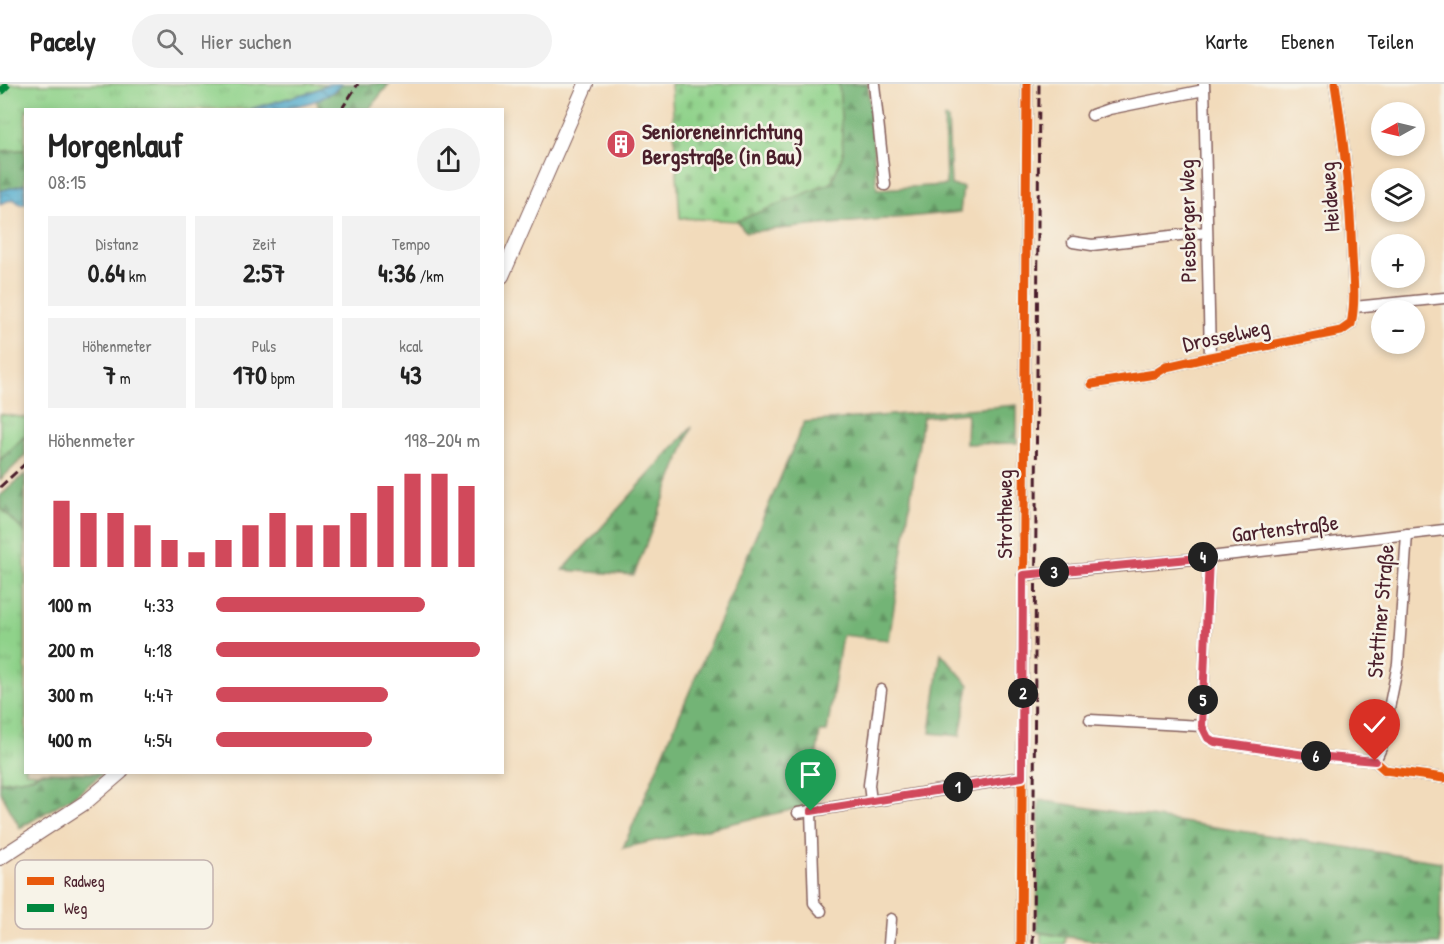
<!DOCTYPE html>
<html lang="de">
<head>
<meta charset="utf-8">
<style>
	:root { --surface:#fff; --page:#f2f2f2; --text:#222; --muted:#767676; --line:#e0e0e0; --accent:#d1495b }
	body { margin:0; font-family:"Patrick Hand",sans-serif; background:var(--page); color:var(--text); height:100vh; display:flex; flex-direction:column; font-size:22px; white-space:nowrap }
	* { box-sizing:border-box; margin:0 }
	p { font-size:20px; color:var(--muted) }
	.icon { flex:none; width:33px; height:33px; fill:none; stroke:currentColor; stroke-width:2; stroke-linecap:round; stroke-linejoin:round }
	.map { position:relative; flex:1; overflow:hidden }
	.side { position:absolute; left:24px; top:24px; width:480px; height:666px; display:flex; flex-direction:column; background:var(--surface); border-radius:0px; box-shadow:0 3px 9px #0003 }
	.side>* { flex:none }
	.needle { width:39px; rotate:262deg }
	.controls { position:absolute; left:1371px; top:18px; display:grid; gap:12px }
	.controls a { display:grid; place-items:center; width:54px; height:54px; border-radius:50%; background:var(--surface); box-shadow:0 3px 9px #0003; font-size:30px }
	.pin { position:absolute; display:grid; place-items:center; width:51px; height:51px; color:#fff; margin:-62px -26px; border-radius:50% 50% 50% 0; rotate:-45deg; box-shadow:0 0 6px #0007 }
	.pin .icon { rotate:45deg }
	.km { position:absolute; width:30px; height:30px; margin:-15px; border-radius:50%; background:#222; color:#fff; font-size:16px; line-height:30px; text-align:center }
	.round { display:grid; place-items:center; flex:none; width:63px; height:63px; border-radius:32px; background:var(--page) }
	.overview { display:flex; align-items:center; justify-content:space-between; height:102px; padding:0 24px }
	h1 { font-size:33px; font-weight:800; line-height:45px }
	.figures { display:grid; grid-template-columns:repeat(3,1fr); gap:9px; height:102px; padding:6px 24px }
	.figures div { display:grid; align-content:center; border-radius:0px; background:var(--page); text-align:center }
	.figures b { font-size:26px; font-weight:800 }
	.figures small { font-size:16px; font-weight:400 }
	.figures p { font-size:16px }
	.chart { height:168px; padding:12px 24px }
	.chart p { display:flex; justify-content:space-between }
	.chart svg { width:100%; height:108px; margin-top:6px; stroke:var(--accent); stroke-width:6 }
	ul { padding:0 24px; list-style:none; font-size:20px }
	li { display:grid; grid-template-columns:96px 72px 1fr; align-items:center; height:45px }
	li i { height:15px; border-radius:8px; background:var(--accent) }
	header { display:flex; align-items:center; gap:36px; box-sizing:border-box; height:84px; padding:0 30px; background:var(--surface); border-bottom:2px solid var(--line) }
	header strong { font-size:28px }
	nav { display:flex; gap:33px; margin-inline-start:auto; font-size:21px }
	.search { width:420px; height:54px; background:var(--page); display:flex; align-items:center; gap:15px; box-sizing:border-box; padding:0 21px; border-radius:33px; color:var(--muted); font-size:22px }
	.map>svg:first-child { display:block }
	.grass { fill:url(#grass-tufts); stroke:#6c785a; stroke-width:1.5 }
	.forest { fill:url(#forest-firs); stroke:#5e6a50; stroke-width:1.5 }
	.cemetery { fill:url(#cemetery-stones); stroke:#6c785a; stroke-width:1.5 }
	.water { fill:url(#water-waves); stroke:#4c657c; stroke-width:1.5 }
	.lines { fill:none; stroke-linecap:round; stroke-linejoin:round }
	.street-casing { stroke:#85615d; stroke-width:13 }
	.secondary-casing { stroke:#85615d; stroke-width:16 }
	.street { stroke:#fff; stroke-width:10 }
	.secondary { stroke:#fff; stroke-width:14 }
	.rail { stroke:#4a1f2b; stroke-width:3; stroke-dasharray:9 4.5; stroke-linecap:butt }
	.quiet { stroke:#00873e; stroke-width:8; stroke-dasharray:15 8; stroke-linecap:butt }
	.cycleway-casing { stroke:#f7f3e8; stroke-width:13 }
	.cycleway { stroke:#e8590c; stroke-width:9 }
	.route-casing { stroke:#fff; stroke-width:12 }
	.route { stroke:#d1495b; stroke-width:8 }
	.labels { text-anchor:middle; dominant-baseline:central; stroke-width:5; stroke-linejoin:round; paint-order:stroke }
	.poi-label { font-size:22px; font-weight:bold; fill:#4a1f2b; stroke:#f7f3e8; text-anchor:start }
	.street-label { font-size:22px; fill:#4a1f2b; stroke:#f7f3e8 }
	.key { fill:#f7f3e8; stroke:#c3b3af; stroke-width:1.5 }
	.key-label { font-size:16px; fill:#4a1f2b }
</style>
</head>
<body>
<header>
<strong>Pacely</strong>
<div class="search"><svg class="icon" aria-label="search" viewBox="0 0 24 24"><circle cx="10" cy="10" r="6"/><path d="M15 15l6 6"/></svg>Hier suchen</div>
<nav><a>Karte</a><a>Ebenen</a><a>Teilen</a></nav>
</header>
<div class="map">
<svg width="1444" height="860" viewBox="0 0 1444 860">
	<defs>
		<pattern id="grass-tufts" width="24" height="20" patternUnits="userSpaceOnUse" patternTransform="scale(1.5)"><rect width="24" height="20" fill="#8fd28a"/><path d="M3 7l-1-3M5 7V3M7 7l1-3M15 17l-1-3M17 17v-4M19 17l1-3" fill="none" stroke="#7db477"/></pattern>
		<pattern id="forest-firs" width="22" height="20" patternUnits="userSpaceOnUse" patternTransform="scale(1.5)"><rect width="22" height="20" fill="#73b476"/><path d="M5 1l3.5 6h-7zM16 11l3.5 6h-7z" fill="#609261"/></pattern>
		<pattern id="cemetery-stones" width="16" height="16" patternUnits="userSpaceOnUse" patternTransform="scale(1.5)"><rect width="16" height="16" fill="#8fd28a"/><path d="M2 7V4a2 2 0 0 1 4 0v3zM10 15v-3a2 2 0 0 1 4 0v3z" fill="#7db477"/></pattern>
		<pattern id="water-waves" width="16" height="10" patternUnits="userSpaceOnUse" patternTransform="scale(1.5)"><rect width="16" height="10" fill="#4fabcd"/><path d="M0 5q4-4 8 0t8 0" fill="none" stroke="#448ba7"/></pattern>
	</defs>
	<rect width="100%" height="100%" fill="#f7f3e8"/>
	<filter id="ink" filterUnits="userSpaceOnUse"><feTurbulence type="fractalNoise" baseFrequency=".0167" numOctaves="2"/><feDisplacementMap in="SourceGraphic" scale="12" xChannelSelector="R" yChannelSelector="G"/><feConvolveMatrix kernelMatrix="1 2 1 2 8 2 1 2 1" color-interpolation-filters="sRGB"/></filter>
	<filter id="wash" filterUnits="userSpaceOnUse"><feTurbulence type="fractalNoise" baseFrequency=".008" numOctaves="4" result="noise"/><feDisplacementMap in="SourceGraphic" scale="24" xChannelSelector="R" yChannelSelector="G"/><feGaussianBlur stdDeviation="1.35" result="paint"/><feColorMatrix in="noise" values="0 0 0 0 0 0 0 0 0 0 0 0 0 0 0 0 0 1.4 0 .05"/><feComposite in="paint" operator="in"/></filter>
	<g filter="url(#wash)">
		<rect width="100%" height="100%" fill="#f2dbbb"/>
		<g class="grass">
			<path d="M0,0H328L313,7L250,25L26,26L25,66L0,67Z"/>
			<path d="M0,330L26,334L25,352L0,376Z"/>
			<path d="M0,423L25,449L26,688L40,689L32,693L0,698Z"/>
			<path d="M1041,849L1066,853L1065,860H1041Z"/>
		</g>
		<g class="forest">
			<path d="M342,0H389L369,25H319L316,16L336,7Z"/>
			<path d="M839,0H868L877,105L946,101L944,33L948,35L951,101L963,103L960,128L746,148L737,137L831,99L843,70Z"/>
			<path d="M25,66V100L0,107V67Z"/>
			<path d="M1017,321V359L966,360L967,329L923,333L889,556L842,551L827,648H820L809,722L623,764L804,338Z"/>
			<path d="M692,343L634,491L563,486Z"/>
			<path d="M25,352V372L0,396V376Z"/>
			<path d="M25,390V449L0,423V412Z"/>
			<path d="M941,569L969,601L960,652L930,649Z"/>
			<path d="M40,689V688L103,689L77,710L20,744L0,707V698L32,693Z"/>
			<path d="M1039,716L1441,778L1440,860H1114L1037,848Z"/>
		</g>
		<path class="cemetery" d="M671,0H839L843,70L831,99L737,137L680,134Z"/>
		<g class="water">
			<path d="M328,0H342C321,23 278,26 250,25L313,7Z"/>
			<path d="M25,100V120H20L13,115L0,120V107Z"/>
		</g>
	</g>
	<g filter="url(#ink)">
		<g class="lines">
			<g class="street-casing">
				<g id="street">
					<path d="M874,0L885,101"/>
					<path d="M1204,0L1210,273"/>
					<path d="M1092,31L1109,25L1204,6"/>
					<path d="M1073,158L1092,161L1206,148"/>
					<path d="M1354,223L1444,214"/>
					<path d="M1092,300L1155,290L1166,283L1210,273L1341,247L1351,240C1356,217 1353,194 1352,171C1350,113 1344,57 1335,0"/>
					<path d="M1209,473L1202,642L1208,654L1215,658L1305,671L1375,677L1385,686L1444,694"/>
					<path d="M1023,491L1174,477L1444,446"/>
					<path d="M1090,636L1202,642"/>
					<path d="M1375,677L1381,664L1398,580L1407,450"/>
					<path d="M871,717L869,701L881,606"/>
					<path d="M811,727L814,819L821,827"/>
					<path d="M798,729L1022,693"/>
					<path d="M889,860L891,835"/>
					<path d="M1021,860L1027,0"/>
				</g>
			</g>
			<g class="secondary-casing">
				<g id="secondary">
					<path d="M502,192L586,0"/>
					<path d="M0,774L86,718L121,688"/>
				</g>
			</g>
			<use href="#street" class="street"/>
			<use href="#secondary" class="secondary"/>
			<g class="rail">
				<path d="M341,26L358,0"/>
				<path d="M0,403L26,379"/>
				<path d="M1033,860L1039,0"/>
			</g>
			<path class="quiet" d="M0,8L8,0"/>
			<g class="cycleway-casing">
				<g id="cycleway">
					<path d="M1092,300L1155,290L1166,283L1210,273L1341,247L1351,240C1356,217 1353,194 1352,171C1350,113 1344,57 1335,0"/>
					<path d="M1209,473L1202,642L1208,654L1215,658L1305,671L1375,677L1385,686L1444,694"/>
					<path d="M1021,860L1027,0"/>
				</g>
			</g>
			<use href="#cycleway" class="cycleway"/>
		</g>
	</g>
	<g class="lines" filter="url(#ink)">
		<g class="route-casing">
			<path id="route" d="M811,727L1022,693L1023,491L1209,473L1202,642L1208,654L1215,658L1305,671L1375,677"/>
		</g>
		<use href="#route" class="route"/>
	</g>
	<defs>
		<g id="building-disc" transform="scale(1.5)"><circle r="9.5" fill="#d1495b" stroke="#f7f3e8"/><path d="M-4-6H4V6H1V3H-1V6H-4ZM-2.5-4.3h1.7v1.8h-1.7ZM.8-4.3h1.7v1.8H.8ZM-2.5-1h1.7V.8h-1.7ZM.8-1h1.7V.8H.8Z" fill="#fff"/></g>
	</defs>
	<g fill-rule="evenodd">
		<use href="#building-disc" x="621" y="60"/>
	</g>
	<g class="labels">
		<g class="poi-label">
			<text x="642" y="47">Senioreneinrichtung<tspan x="642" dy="25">Bergstraße (in Bau)</tspan></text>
		</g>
		<g class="street-label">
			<text transform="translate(1329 113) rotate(-94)">Heideweg</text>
			<text transform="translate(1187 137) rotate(-91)">Piesberger Weg</text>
			<text transform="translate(1226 251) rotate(-12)">Drosselweg</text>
			<text transform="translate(1004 430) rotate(-90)">Strotheweg</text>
			<text transform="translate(1285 444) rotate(-7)">Gartenstraße</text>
			<text transform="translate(1380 527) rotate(-85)">Stettiner Straße</text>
		</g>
	</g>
	<rect x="15" y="776" width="198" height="69" rx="9" class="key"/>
	<rect x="27" y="793" width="27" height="8" fill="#e8590c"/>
	<rect x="27" y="820" width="27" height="8" fill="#00873e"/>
	<g class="key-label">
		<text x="64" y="803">Radweg</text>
		<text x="64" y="830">Weg</text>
	</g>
</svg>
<div class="controls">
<a><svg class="needle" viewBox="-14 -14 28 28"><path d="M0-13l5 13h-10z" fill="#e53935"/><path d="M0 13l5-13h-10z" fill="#767676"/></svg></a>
<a><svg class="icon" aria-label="layers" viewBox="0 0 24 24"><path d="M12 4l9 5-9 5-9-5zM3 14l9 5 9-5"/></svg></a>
<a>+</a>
<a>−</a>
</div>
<div class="pin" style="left:811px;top:727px;background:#1e9e55"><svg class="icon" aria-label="arrive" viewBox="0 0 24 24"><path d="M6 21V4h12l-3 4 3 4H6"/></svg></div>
<div class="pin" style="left:1375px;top:677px;background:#d93025"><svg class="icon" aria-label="check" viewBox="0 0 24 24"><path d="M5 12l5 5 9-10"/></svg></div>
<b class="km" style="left:958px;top:703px">1</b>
<b class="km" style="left:1023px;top:609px">2</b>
<b class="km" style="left:1054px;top:488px">3</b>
<b class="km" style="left:1203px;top:473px">4</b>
<b class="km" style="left:1203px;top:616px">5</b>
<b class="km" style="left:1316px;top:672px">6</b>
<section class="side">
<div class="overview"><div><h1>Morgenlauf</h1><p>08:15</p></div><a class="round"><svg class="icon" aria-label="share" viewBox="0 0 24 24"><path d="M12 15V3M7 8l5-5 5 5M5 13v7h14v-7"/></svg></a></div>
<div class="figures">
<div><p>Distanz</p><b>0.64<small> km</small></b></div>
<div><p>Zeit</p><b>2:57</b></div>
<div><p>Tempo</p><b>4:36<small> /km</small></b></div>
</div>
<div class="figures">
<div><p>Höhenmeter</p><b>7<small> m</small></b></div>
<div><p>Puls</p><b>170<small> bpm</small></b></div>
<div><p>kcal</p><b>43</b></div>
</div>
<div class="chart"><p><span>Höhenmeter</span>198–204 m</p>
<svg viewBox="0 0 160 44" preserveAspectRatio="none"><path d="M5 44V17M15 44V22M25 44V22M35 44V27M45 44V33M55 44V38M65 44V33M75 44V27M85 44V22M95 44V27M105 44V27M115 44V22M125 44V11M135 44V6M145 44V6M155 44V11"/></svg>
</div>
<ul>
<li><b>100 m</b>4:33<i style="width:79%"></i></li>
<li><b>200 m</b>4:18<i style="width:100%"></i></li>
<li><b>300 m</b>4:47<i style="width:65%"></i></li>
<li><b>400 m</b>4:54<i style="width:59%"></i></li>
</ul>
</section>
</div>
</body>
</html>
